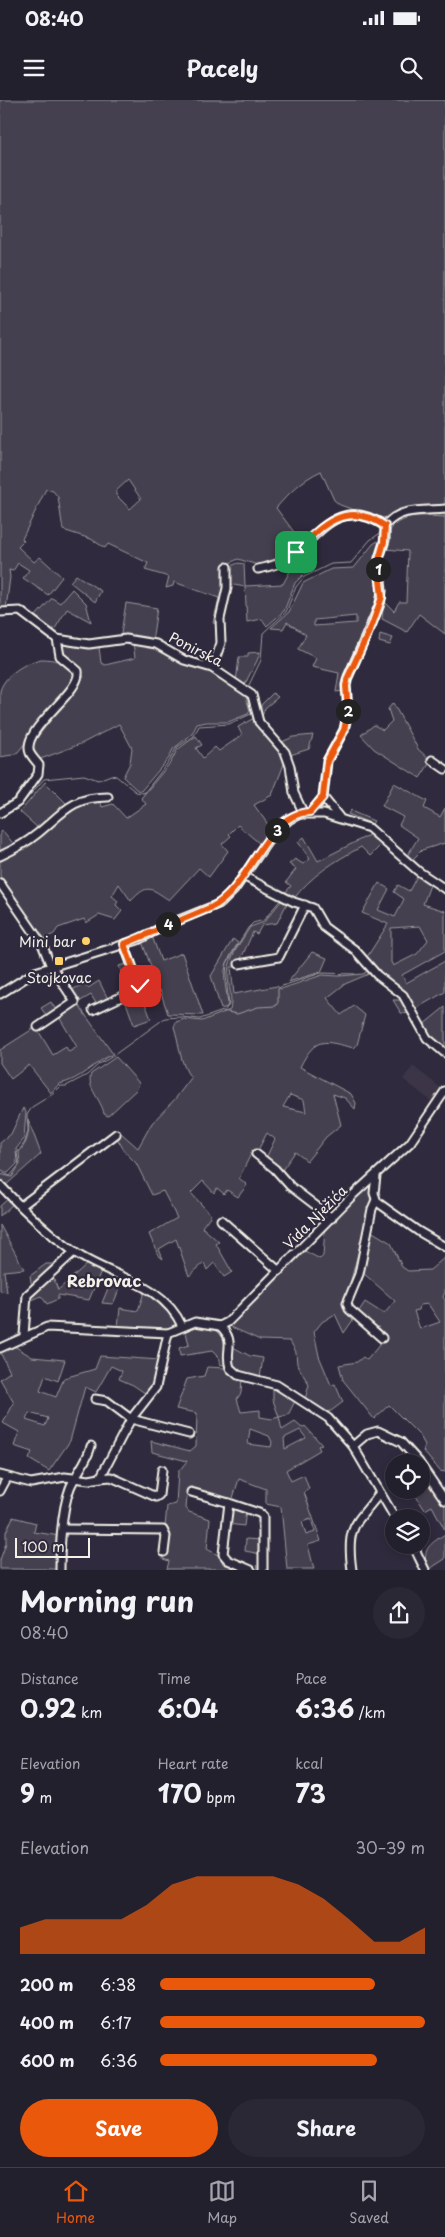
<!DOCTYPE html>
<html lang="en">
<head>
<meta charset="utf-8">
<style>
	:root { --surface:#23202e; --page:#2b2836; --text:#f1f3f6; --muted:#a3a3aa; --line:#403e4a; --accent:#ea580c }
	body { margin:0; font-family:"Playpen Sans",sans-serif; background:var(--page); color:var(--text); height:100vh; display:flex; flex-direction:column; font-size:19px; white-space:nowrap }
	* { box-sizing:border-box; margin:0 }
	p { font-size:16px; color:var(--muted) }
	.icon { flex:none; width:28px; height:28px; fill:none; stroke:currentColor; stroke-width:2; stroke-linecap:round; stroke-linejoin:round }
	.map { position:relative; height:1470px; overflow:hidden }
	.drawer { display:flex; flex-direction:column; background:var(--surface); flex:1 }
	.drawer>* { flex:none }
	.buttons { position:absolute; left:385px; top:1354px; display:grid; gap:10px }
	.buttons a { display:grid; place-items:center; width:45px; height:45px; border-radius:50%; background:var(--surface); box-shadow:0 2px 8px #0003,0 0 0 1px var(--line); font-size:25px }
	.scale { position:absolute; left:15px; bottom:12px; width:75px; box-sizing:border-box; padding-left:5px; border:2px solid #f4f1e8; border-top:0; font-size:14px; line-height:18px; white-space:nowrap; color:#f4f1e8; -webkit-text-stroke:4px #2f2a3d; paint-order:stroke }
	.pin { position:absolute; display:grid; place-items:center; width:42px; height:42px; color:#fff; margin:-21px; border-radius:10px; box-shadow:0 2px 8px #0006 }
	.km { position:absolute; width:25px; height:25px; margin:-12px; border-radius:50%; background:#222; color:#fff; font-size:14px; line-height:25px; text-align:center }
	.round { display:grid; place-items:center; flex:none; width:52px; height:52px; border-radius:26px; background:var(--page) }
	.headline { display:flex; align-items:center; justify-content:space-between; height:85px; padding:0 20px }
	h1 { font-size:28px; font-weight:700; line-height:38px }
	.stats { display:grid; grid-template-columns:repeat(3,1fr); gap:8px; height:85px; padding:5px 20px }
	.stats div { display:grid; align-content:center }
	.stats b { font-size:25px; font-weight:700 }
	.stats small { font-size:14px; font-weight:400 }
	.stats p { font-size:14px }
	.chart { height:140px; padding:10px 20px }
	.chart p { display:flex; justify-content:space-between }
	.chart svg { width:100%; height:90px; margin-top:5px; fill:var(--accent); opacity:.7 }
	.primary-button { display:flex; gap:10px; margin-top:auto; padding:10px 20px }
	.primary-button a { flex:1; height:58px; border-radius:30px; background:var(--accent); color:#fff; font-size:20px; font-weight:700; line-height:58px; text-align:center }
	.primary-button a+a { background:var(--page); color:var(--text) }
	ul { padding:0 20px; list-style:none; font-size:16px }
	li { display:grid; grid-template-columns:80px 60px 1fr; align-items:center; height:38px }
	li i { height:12px; border-radius:6px; background:var(--accent) }
	.status { display:flex; justify-content:space-between; align-items:center; height:35px; padding:0 25px; background:var(--surface); direction:ltr }
	.status svg { height:14px; fill:currentColor }
	header { display:flex; justify-content:space-between; align-items:center; height:65px; padding:0 20px; background:var(--surface); font-size:22px; font-weight:700 }
	.dock { display:flex; justify-content:space-around; align-items:center; height:70px; border-top:1px solid var(--line); background:var(--surface); font-size:14px; color:var(--muted) }
	.dock a { display:grid; justify-items:center; gap:2px }
	.dock .current { color:var(--accent) }
	.map>svg:first-child { display:block }
	.built { fill:#3b3647 }
	.green { fill:#454050; stroke:#9c989c; fill-rule:evenodd }
	.lines { fill:none; stroke-linecap:round; stroke-linejoin:round }
	.stream { stroke:#a19ea0; stroke-width:1 }
	.minor-casing { stroke:#f4f1e8; stroke-width:11 }
	.minor { stroke:#2f2a3d; stroke-width:7 }
	.route-casing { stroke:#fff; stroke-width:10 }
	.route { stroke:#ea580c; stroke-width:6 }
	.poi-dot { fill:#ffd166; stroke:#2f2a3d; stroke-width:2 }
	.labels { text-anchor:middle; dominant-baseline:central; stroke-width:4.5; stroke-linejoin:round; paint-order:stroke }
	.street-label { font-size:14px; fill:#f4f1e8; stroke:#2f2a3d }
	.poi-label { font-size:14px; fill:#f4f1e8; stroke:#2f2a3d; text-anchor:end }
	.quarter-label { font-size:16px; font-weight:bold; fill:#f4f1e8; stroke:#2f2a3d }
</style>
</head>
<body>
<div class="status"><b>08:40</b><svg viewBox="0 0 49 12"><path d="M0 12V9h3v3zM5 12V6h3v6zM10 12V3h3v9zM15 12V0h3v12zM26 1h20v11H26zM47 4h2v5h-2z"/></svg></div>
<header><svg class="icon" aria-label="menu" viewBox="0 0 24 24"><path d="M4 6h16M4 12h16M4 18h16"/></svg>Pacely<svg class="icon" aria-label="search" viewBox="0 0 24 24"><circle cx="10" cy="10" r="6"/><path d="M15 15l6 6"/></svg></header>
<div class="map">
<svg width="445" height="1470" viewBox="0 0 445 1470">
	<rect width="100%" height="100%" fill="#2f2a3d"/>
	<filter id="ink" filterUnits="userSpaceOnUse"><feTurbulence type="fractalNoise" baseFrequency=".02" numOctaves="2"/><feDisplacementMap in="SourceGraphic" scale="10" xChannelSelector="R" yChannelSelector="G"/><feConvolveMatrix kernelMatrix="1 2 1 2 8 2 1 2 1" color-interpolation-filters="sRGB"/></filter>
	<g filter="url(#ink)">
		<path class="built" d="M413,966L442,989L432,1002L403,979Z"/>
		<g class="green">
			<path d="M0,0H445V534L419,514L407,532L382,519L384,501L394,511L399,502H406L408,451L385,449C387,432 391,425 406,419L405,411L389,417L378,418L340,405L334,400L321,371C302,380 290,392 276,408L297,436L289,441L295,450L286,457L261,466L238,459L226,465L218,524L213,523L219,498L174,482L173,486L166,488L169,477L145,470L148,463L108,444L105,448L91,439L63,430L58,397L53,391L46,389L22,439L24,441L18,447L34,462L40,457L62,477L48,495L23,478L29,470L18,463L13,471L9,470L10,477L6,509L0,510ZM128,380L141,399L130,409L116,395V391Z"/>
			<path d="M383,438L374,465L379,500L344,591L336,592L339,573L312,567L316,558L298,549L306,535L287,522L283,529L271,528L289,512L303,483L331,469L354,468L373,444ZM356,516V523L314,526V520Z"/>
			<path d="M302,447L306,452L308,470L295,483L284,511L267,526L262,519L247,522L245,487L229,484V467L238,463L244,464L245,486L283,484L290,471L287,462Z"/>
			<path d="M76,475L101,491L95,502L70,482Z"/>
			<path d="M72,489L86,503L91,522L67,509L53,532L34,518L52,498L60,503Z"/>
			<path d="M126,503L157,508L152,542L127,538L121,533Z"/>
			<path d="M380,534L393,538L390,545L379,542Z"/>
			<path d="M63,542L99,547L101,563L105,565L135,558L133,542C176,551 209,571 245,594L250,611L248,614L228,622H207L197,624L192,634L173,649L169,658L141,691L137,690L123,677L130,663L132,648L119,624L83,643L38,660L31,652L33,643L84,577L79,569L63,556L61,544Z"/>
			<path d="M260,552C257,565 248,574 245,586L236,582L239,557H248V553Z"/>
			<path d="M41,559C55,559 63,562 74,569L76,579L18,652L12,655L0,657C0,641 0,605 0,591C5,574 25,563 41,559Z"/>
			<path d="M273,593L278,597L265,608L261,619V605Z"/>
			<path d="M393,603L418,649L431,661L420,678L374,649L361,635L374,625L383,630L392,621L388,609Z"/>
			<path d="M254,618L286,659L272,695L254,705L272,730L260,744L238,725L229,734L231,736L222,744L228,751L209,777L199,768L169,800C150,788 148,783 131,801L119,784L112,796L118,801L116,805L122,811L115,820L99,815L86,823L84,819L58,828L54,834L43,839L0,776V758C13,752 26,747 38,738C60,720 71,704 100,699L102,707L113,704L126,718L146,704L141,698L171,662L177,650L196,636L202,645L196,648L203,658L215,647L219,651L242,635L238,627Z"/>
			<path d="M313,635L309,649L290,655L282,642L293,637Z"/>
			<path d="M45,682L67,704L56,712L39,729L20,712Z"/>
			<path d="M394,683L427,701L424,708L440,717L445,708V743L422,750L412,760L407,756L418,738L399,725L403,717L382,706Z"/>
			<path d="M351,710L353,712L374,721L372,724L348,714Z"/>
			<path d="M3,731L16,747L0,753V732Z"/>
			<path d="M373,733L383,743L370,756L361,747C335,761 310,776 293,800L283,795L291,786L286,782L296,769L289,764L295,759L303,764L310,759L298,742L304,737L318,761Z"/>
			<path d="M417,776L430,785L423,804L445,811V851L402,875L406,883L445,861V892L415,909L408,896L381,874L367,857L388,824L362,813L379,783L389,789L378,810L395,817L404,799L394,792L398,785L409,791ZM420,826L428,840L417,854L393,866L391,862V828Z"/>
			<path d="M282,800L288,801L277,823L262,825L257,834L253,832L240,861L236,863V867H231L234,894L277,886L281,889L322,875L339,876L363,874L366,872V865L371,873L345,884L327,898L341,915L354,906L365,915L357,945L354,948C324,941 316,935 300,967L351,994L356,1003L355,1009L345,998L333,994L341,1025L326,1037L307,1061L295,1052L280,1073L266,1058L275,1039L267,1033L257,1052H252L239,1078L247,1085L238,1097L227,1090L224,1094L217,1088L214,1093L203,1081L191,1093L211,1115L202,1127L219,1142L216,1144L232,1172L224,1177L214,1163L207,1170L204,1163L189,1176L176,1139L159,1149L163,1159L158,1155L149,1134L177,1118L163,1091L152,1095L136,1063L125,1052L117,1038L121,1033L138,1048L152,1023L175,999L191,978C179,963 180,944 174,927L176,922L184,919L202,921L230,910C233,898 228,886 228,874C228,857 242,841 250,827L264,822ZM290,995L304,1000L306,1012L283,1007Z"/>
			<path d="M152,836L161,861L182,853L203,915L168,914L160,890L147,895L140,878L153,872L142,842Z"/>
			<path d="M233,839L238,843C220,872 224,872 228,904L227,907L221,909L211,876Z"/>
			<path d="M312,852L327,858L321,872L288,882Z"/>
			<path d="M129,863L138,885L128,891L119,866Z"/>
			<path d="M99,881L108,899L97,905L91,895L77,903L113,954C93,963 81,980 59,984L51,993L29,965L11,979L0,963V950L36,927L53,955L66,947L69,952L77,947L59,917L76,906L77,903L70,891L85,883L88,888Z"/>
			<path d="M141,892L151,919L134,925L124,897Z"/>
			<path d="M393,900H402L411,914L401,913Z"/>
			<path d="M51,902L57,912L48,918L41,908Z"/>
			<path d="M445,907V950L434,942L423,925Z"/>
			<path d="M116,957L139,983L137,989L108,1016L104,1014C102,1000 86,988 91,974Z"/>
			<path d="M23,1008L26,1012L24,1039L16,1049L17,1064L8,1073L0,1069V1043L11,1034Z"/>
			<path d="M28,1019L41,1054L5,1086L0,1080V1074L12,1077L20,1064L19,1052C28,1042 30,1032 28,1019Z"/>
			<path d="M367,1084L372,1086V1100L346,1199L355,1217L344,1233L335,1214L322,1222L314,1232L319,1256L331,1285L335,1284L343,1302L331,1311L325,1312L305,1299L309,1285L297,1264L296,1252L290,1241L260,1240L229,1226L236,1214L303,1150L320,1159L323,1156L325,1128Z"/>
			<path d="M10,1097L14,1103L0,1116V1106Z"/>
			<path d="M0,1125L24,1169L4,1171L7,1192L0,1191Z"/>
			<path d="M371,1131L391,1143L402,1167L408,1171L430,1170L445,1157V1192L443,1197L445,1200V1372L440,1371L423,1351L425,1345L420,1336L389,1305L374,1319L343,1280L339,1265L357,1262L363,1257L367,1260L385,1238L357,1214L365,1202L384,1214L395,1201L362,1172ZM428,1204L440,1222L420,1229L414,1211L419,1210L420,1205Z"/>
			<path d="M88,1163L101,1171L89,1200L58,1195V1199L47,1204L41,1196L28,1202L29,1197L52,1174L58,1190Z"/>
			<path d="M46,1164H57L32,1187L30,1176Z"/>
			<path d="M113,1176L123,1181L113,1204L102,1203Z"/>
			<path d="M144,1192L159,1200L178,1223L177,1227L166,1231L118,1227L120,1208L138,1211Z"/>
			<path d="M194,1225C209,1227 218,1228 228,1241L226,1266L220,1264V1259L212,1251L180,1256L179,1248L189,1245L185,1228Z"/>
			<path d="M11,1244L32,1257L65,1260L58,1281L45,1276L40,1291L56,1297L64,1278L95,1269L100,1256L160,1260L155,1286L148,1295L133,1285L119,1279L122,1271L111,1266L96,1292L85,1287L70,1341L49,1371L29,1359L32,1352L14,1346L19,1332L3,1323L14,1303L0,1279L10,1272L0,1252ZM29,1313L48,1318L45,1326L26,1320Z"/>
			<path d="M231,1246L250,1256L263,1258L260,1278L245,1275L230,1266Z"/>
			<path d="M207,1267L225,1268L242,1278L241,1293L237,1299L241,1312L260,1310V1317L272,1319L279,1317L273,1300V1286L296,1299L288,1315L279,1317L282,1330L295,1322L302,1328L305,1326L322,1345L318,1346L320,1350L286,1370L291,1381L304,1375L309,1389L304,1392L321,1441L308,1445L314,1469H287L281,1407L266,1404V1389L239,1379L232,1401L188,1388L186,1408L189,1412L210,1419L207,1449L220,1456L223,1464L237,1469H167L169,1461L163,1459L168,1438L165,1427L167,1406L176,1404L178,1372L187,1361L152,1352L151,1341L190,1351L196,1346L197,1313L176,1309L187,1279L204,1276ZM250,1329L269,1336L272,1342L271,1347L248,1344ZM300,1330L306,1338L285,1349L284,1338ZM311,1419L315,1432L306,1435L302,1422Z"/>
			<path d="M421,1369L439,1399L445,1404V1430L432,1406L425,1410L412,1390H421Z"/>
			<path d="M232,1407L246,1410L244,1426L228,1424L230,1408Z"/>
			<path d="M13,1417L36,1423L34,1432L60,1436L58,1469H0V1460L6,1443V1432Z"/>
			<path d="M445,1434V1459L428,1470C421,1449 429,1445 445,1434Z"/>
			<path d="M246,1439L262,1440L261,1454L245,1451Z"/>
		</g>
		<g class="lines">
			<g class="stream">
				<path d="M388,429C404,412 423,416 445,417"/>
				<path d="M248,587L261,560L263,533L286,512L296,487L304,477L331,464L351,463L370,440L382,432"/>
				<path d="M5,714L18,709L44,679L84,675L98,680L111,675L116,676L136,692L144,693L170,660L176,648L194,636L199,626L229,624L251,614L252,609L247,596"/>
				<path d="M225,910L229,905L226,876L227,863L248,828L253,823L264,820L281,799"/>
				<path d="M0,1071L10,1076L19,1065L17,1053L25,1042L28,1030L27,1015L32,1007L53,994L61,986H66L87,975L99,964L110,958L165,918L181,917L200,919L223,911L237,914L258,907L276,906L278,902V889L282,886L321,873L355,874"/>
			</g>
			<g class="minor-casing">
				<g id="minor">
					<path d="M258,469C269,467 285,462 294,455C323,429 342,397 385,426"/>
					<path d="M0,512L20,511L57,539L89,544L126,539L156,544L184,560L212,568L252,595L259,622L285,652L290,666L294,693L302,710L300,714"/>
					<path d="M212,568L221,543L220,519L227,488V467"/>
					<path d="M432,660L445,669"/>
					<path d="M323,697L339,717"/>
					<path d="M0,713L18,702L38,674L39,665C36,661 32,657 30,653C20,629 82,593 78,571L60,556L57,539"/>
					<path d="M311,713L323,697L327,661L344,630L348,611L346,585L348,577L380,504L382,491L379,458L385,440V426C398,407 426,411 445,409"/>
					<path d="M0,756C13,750 26,743 37,734C63,713 71,697 108,697"/>
					<path d="M243,776L294,802L313,808L324,827L355,850L377,875L403,895L427,938L445,953"/>
					<path d="M0,783L42,844L50,864L75,902L38,927"/>
					<path d="M239,864L279,857L305,805"/>
					<path d="M0,894L35,872L138,840L166,825L221,803L234,790L272,735L290,719L300,714H324L369,728L418,771L445,789"/>
					<path d="M93,910L140,888L124,844"/>
					<path d="M256,1054L275,1069L290,1086L332,1118"/>
					<path d="M376,1076L374,1093L377,1102L418,1131L445,1147"/>
					<path d="M0,1085C22,1109 48,1133 74,1152C110,1177 162,1182 182,1226"/>
					<path d="M376,1100L372,1109L359,1174L347,1203L349,1209L382,1238"/>
					<path d="M21,1106L116,1034"/>
					<path d="M221,1120L279,1171"/>
					<path d="M220,1226C237,1242 224,1250 230,1268L238,1275L277,1285L328,1318L353,1346L395,1418"/>
					<path d="M24,1235L27,1195L74,1152"/>
					<path d="M0,1248L47,1227L168,1233L195,1222L220,1226L228,1222L354,1094L410,1043L445,991"/>
					<path d="M95,1299L107,1301L131,1319L189,1334"/>
					<path d="M353,1346L367,1334L378,1331L401,1342L419,1362"/>
					<path d="M421,1365L445,1400"/>
					<path d="M0,1375L31,1383L65,1377L89,1380L100,1378L131,1319L156,1287L168,1233"/>
					<path d="M100,1378L111,1377L156,1397L159,1395L162,1370"/>
					<path d="M0,1391L7,1378"/>
					<path d="M191,1392L229,1403"/>
					<path d="M63,1429L163,1430L166,1436L164,1452"/>
					<path d="M413,1445L425,1470"/>
					<path d="M60,1470C60,1444 61,1412 70,1388C76,1373 87,1362 91,1346"/>
					<path d="M251,1470L228,1460L223,1454L229,1403L259,1413L263,1416V1470"/>
					<path d="M352,1470C346,1427 354,1426 379,1394"/>
				</g>
			</g>
			<use href="#minor" class="minor"/>
		</g>
	</g>
	<g class="lines" filter="url(#ink)">
		<g class="route-casing">
			<path id="route" d="M140,886L124,844L212,807C250,789 264,713 310,712L323,697L327,661L344,630L348,611L346,586L348,577L372,525L382,497L378,463L384,442L385,426C347,400 321,425 296,452"/>
		</g>
		<use href="#route" class="route"/>
	</g>
	<g class="poi-dot">
		<circle cx="86" cy="841" r="5"/>
		<rect x="54" y="856" width="10" height="10" rx="2.5"/>
	</g>
	<g class="labels">
		<g class="street-label">
			<text transform="translate(196 549) rotate(27)">Ponirska</text>
			<text transform="translate(315 1117) rotate(-45)">Vida Nježića</text>
		</g>
		<g class="poi-label">
			<text x="76" y="841">Mini bar</text>
			<text x="59" y="877" text-anchor="middle">Stojkovac</text>
		</g>
		<g class="quarter-label">
			<text x="104" y="1180">Rebrovac</text>
		</g>
	</g>
</svg>
<div class="buttons">
<a><svg class="icon" aria-label="locate" viewBox="0 0 24 24"><circle cx="12" cy="12" r="6"/><path d="M12 2v4M12 18v4M2 12h4M18 12h4"/></svg></a>
<a><svg class="icon" aria-label="layers" viewBox="0 0 24 24"><path d="M12 4l9 5-9 5-9-5zM3 14l9 5 9-5"/></svg></a>
</div>
<div class="scale">100 m</div>
<div class="pin" style="left:296px;top:452px;background:#1e9e55"><svg class="icon" aria-label="arrive" viewBox="0 0 24 24"><path d="M6 21V4h12l-3 4 3 4H6"/></svg></div>
<div class="pin" style="left:140px;top:886px;background:#d93025"><svg class="icon" aria-label="check" viewBox="0 0 24 24"><path d="M5 12l5 5 9-10"/></svg></div>
<b class="km" style="left:378px;top:469px">1</b>
<b class="km" style="left:348px;top:611px">2</b>
<b class="km" style="left:277px;top:730px">3</b>
<b class="km" style="left:168px;top:824px">4</b>
</div>
<section class="drawer">
<div class="headline"><div><h1>Morning run</h1><p>08:40</p></div><a class="round"><svg class="icon" aria-label="share" viewBox="0 0 24 24"><path d="M12 15V3M7 8l5-5 5 5M5 13v7h14v-7"/></svg></a></div>
<div class="stats">
<div><p>Distance</p><b>0.92<small> km</small></b></div>
<div><p>Time</p><b>6:04</b></div>
<div><p>Pace</p><b>6:36<small> /km</small></b></div>
</div>
<div class="stats">
<div><p>Elevation</p><b>9<small> m</small></b></div>
<div><p>Heart rate</p><b>170<small> bpm</small></b></div>
<div><p>kcal</p><b>73</b></div>
</div>
<div class="chart"><p><span>Elevation</span>30–39 m</p>
<svg viewBox="0 0 160 44" preserveAspectRatio="none"><path d="M0 44V31L10 27L20 27L30 27L40 27L50 20L60 10L70 6L80 6L90 6L100 6L110 10L120 17L130 27L140 38L150 38L160 31V44z"/></svg>
</div>
<ul>
<li><b>200 m</b>6:38<i style="width:81%"></i></li>
<li><b>400 m</b>6:17<i style="width:100%"></i></li>
<li><b>600 m</b>6:36<i style="width:82%"></i></li>
</ul>
<div class="primary-button"><a>Save</a><a>Share</a></div>
</section>
<nav class="dock">
<a class="current"><svg class="icon" aria-label="home" viewBox="0 0 24 24"><path d="M3 11l9-7 9 7M6 9v11h12V9"/></svg>Home</a>
<a><svg class="icon" aria-label="map" viewBox="0 0 24 24"><path d="M3 6l6-2 6 2 6-2v14l-6 2-6-2-6 2zM9 4v14M15 6v14"/></svg>Map</a>
<a><svg class="icon" aria-label="saved" viewBox="0 0 24 24"><path d="M7 4h10v16l-5-4-5 4z"/></svg>Saved</a>
</nav>
</body>
</html>
